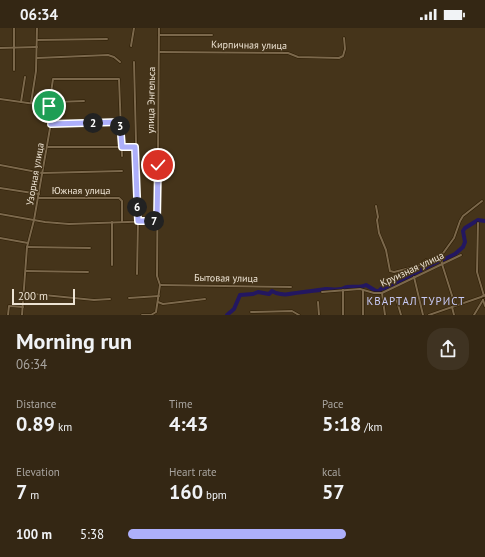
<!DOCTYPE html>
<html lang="en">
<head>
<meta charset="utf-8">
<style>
	:root { --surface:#342714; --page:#3f3322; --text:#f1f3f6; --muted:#a9a5a0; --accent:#adaffb }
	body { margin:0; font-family:"PT Sans",sans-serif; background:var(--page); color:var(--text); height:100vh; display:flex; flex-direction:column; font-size:15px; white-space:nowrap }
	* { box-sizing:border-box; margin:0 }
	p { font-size:13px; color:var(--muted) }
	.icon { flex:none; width:22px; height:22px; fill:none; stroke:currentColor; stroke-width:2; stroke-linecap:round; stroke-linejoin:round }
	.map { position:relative; height:287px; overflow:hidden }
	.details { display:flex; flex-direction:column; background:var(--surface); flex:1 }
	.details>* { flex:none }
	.scale { position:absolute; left:12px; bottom:10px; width:63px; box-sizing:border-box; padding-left:4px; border:2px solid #ede3d3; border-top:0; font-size:11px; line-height:14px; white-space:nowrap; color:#ede3d3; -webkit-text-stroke:3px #45341a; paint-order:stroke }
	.pin { position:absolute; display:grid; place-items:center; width:34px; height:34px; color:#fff; margin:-17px; border:2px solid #fff; border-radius:50%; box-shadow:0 1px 4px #0007 }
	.km { position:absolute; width:20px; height:20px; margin:-10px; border-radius:50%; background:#222; color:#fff; font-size:11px; line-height:20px; text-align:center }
	.round { display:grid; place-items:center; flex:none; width:42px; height:42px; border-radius:16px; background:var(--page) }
	.headline { display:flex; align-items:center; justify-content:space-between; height:68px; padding:0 16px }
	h1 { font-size:22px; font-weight:700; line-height:30px }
	.metrics { display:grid; grid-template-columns:repeat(3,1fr); gap:6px; height:68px; padding:4px 16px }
	.metrics div { display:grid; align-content:center }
	.metrics b { font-size:20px; font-weight:700 }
	.metrics small { font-size:11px; font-weight:400 }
	.metrics p { font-size:11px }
	ul { padding:0 16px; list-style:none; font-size:13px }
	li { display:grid; grid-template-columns:64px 48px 1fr; align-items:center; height:30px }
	li i { height:10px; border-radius:5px; background:var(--accent) }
	.status { display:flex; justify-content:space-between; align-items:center; height:28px; padding:0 20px; background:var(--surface); direction:ltr }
	.status svg { height:11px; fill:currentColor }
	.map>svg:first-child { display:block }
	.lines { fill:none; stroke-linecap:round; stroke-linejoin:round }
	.river { stroke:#231761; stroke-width:4 }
	.street-casing { stroke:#2b1b02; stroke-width:3 }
	.street { stroke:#7b684c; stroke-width:2 }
	.route-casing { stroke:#fff; stroke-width:8 }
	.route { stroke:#adaffb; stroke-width:5 }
	.labels { text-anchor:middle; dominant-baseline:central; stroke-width:3; stroke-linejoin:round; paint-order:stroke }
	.street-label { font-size:10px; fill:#ede3d3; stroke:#45341a }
	.neighbourhood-label { font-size:11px; letter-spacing:1px; fill:#c8caf6; stroke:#45341a }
</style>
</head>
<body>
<div class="status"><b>06:34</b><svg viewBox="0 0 49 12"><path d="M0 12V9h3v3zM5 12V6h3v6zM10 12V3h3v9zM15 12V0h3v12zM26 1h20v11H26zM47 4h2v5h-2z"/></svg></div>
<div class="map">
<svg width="485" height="287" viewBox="0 0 485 287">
	<rect width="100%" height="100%" fill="#45341a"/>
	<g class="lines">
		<g class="river">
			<path d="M443,232L455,226L463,219L465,214L463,203L465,200L478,192L485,193"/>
			<path d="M227,287L234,281L240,267L253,266L258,264L269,266L272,263C276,266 285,267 289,266C301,264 314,263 326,261C331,261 336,262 341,261C344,261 345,259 347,259C353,258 360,260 366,257L376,263H379L382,260L387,261L398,254L439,233"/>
		</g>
		<g class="street-casing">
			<g id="street">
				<path d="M159,7H212"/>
				<path d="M37,12L107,11"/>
				<path d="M131,18L134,0"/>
				<path d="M0,20L37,19"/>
				<path d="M160,24L288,25L298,29L339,30L343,28L345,21L344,10"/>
				<path d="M37,30L108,27L114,29L120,34"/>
				<path d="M134,34L138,193L137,246"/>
				<path d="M14,42V0"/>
				<path d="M0,71L49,78"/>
				<path d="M21,74L25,49"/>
				<path d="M31,75L36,43L37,0"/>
				<path d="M53,81L56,74L84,73"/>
				<path d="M51,96L120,94"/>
				<path d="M48,119H135"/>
				<path d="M0,137L42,145L122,143"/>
				<path d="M0,160L39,166"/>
				<path d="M38,170H119L122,173V194"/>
				<path d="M376,178L378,189L377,192L379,205L386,222L390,243L394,244L418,238L426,232L441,230"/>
				<path d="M0,186L45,194L69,196L157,193"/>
				<path d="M478,195L477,244L484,268"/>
				<path d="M0,210L28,215"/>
				<path d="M27,219L90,220"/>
				<path d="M112,237V194"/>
				<path d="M26,243L88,244"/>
				<path d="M414,249L423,287"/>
				<path d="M160,257L291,259"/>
				<path d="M322,264L360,261L374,265H382L461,227"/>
				<path d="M24,265L94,272L110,271"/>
				<path d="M382,265L385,287"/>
				<path d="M129,270L159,268"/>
				<path d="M396,270L401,287"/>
				<path d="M483,272L485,278"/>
				<path d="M158,274L163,276L205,271"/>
				<path d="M318,274L319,287"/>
				<path d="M455,277L442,236L441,228L454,210L460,193L463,188L482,173"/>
				<path d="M452,279L454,287"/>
				<path d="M251,284L292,283L299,287"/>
				<path d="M8,287L9,278L23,279"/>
				<path d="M22,287L27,219L34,192L53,83V81L49,78L53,51H119L122,128"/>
				<path d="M142,287H151L156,284L160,257L157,248L159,0"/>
				<path d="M343,287V262"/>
				<path d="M363,287V262"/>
				<path d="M429,287L481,269L485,267"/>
				<path d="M474,287L483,272"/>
			</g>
		</g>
		<use href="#street" class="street"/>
	</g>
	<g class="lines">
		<g class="route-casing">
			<path id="route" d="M49,78L53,81L51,96L120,94L122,119H135L138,193H157L158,137"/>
		</g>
		<use href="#route" class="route"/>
	</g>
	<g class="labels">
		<g class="street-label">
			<text transform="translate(249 17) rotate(1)">Кирпичная улица</text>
			<text transform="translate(151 72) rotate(-89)">улица Энгельса</text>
			<text transform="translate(35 146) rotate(-80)">Узорная улица</text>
			<text x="81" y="162">Южная улица</text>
			<text transform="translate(412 241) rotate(-25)">Круизная улица</text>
			<text transform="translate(226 250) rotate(1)">Бытовая улица</text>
		</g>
		<g class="neighbourhood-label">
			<text x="416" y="273">КВАРТАЛ ТУРИСТ</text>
		</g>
	</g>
</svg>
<div class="scale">200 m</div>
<div class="pin" style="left:49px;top:78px;background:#1e9e55"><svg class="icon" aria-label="arrive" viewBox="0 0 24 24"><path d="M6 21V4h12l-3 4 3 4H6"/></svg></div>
<div class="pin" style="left:158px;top:137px;background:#d93025"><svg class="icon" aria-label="check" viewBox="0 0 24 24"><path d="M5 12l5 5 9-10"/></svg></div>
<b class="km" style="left:93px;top:95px">2</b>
<b class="km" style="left:120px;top:98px">3</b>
<b class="km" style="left:137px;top:179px">6</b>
<b class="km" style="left:154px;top:193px">7</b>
</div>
<section class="details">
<div class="headline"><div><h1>Morning run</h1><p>06:34</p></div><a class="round"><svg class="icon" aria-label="share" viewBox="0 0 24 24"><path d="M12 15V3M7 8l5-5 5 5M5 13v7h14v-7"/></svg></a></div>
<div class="metrics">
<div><p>Distance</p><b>0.89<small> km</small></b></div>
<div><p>Time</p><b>4:43</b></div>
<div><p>Pace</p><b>5:18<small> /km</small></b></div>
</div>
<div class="metrics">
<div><p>Elevation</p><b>7<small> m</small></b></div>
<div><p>Heart rate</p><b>160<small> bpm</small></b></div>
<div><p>kcal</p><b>57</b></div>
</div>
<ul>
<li><b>100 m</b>5:38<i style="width:64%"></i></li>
</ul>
</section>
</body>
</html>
